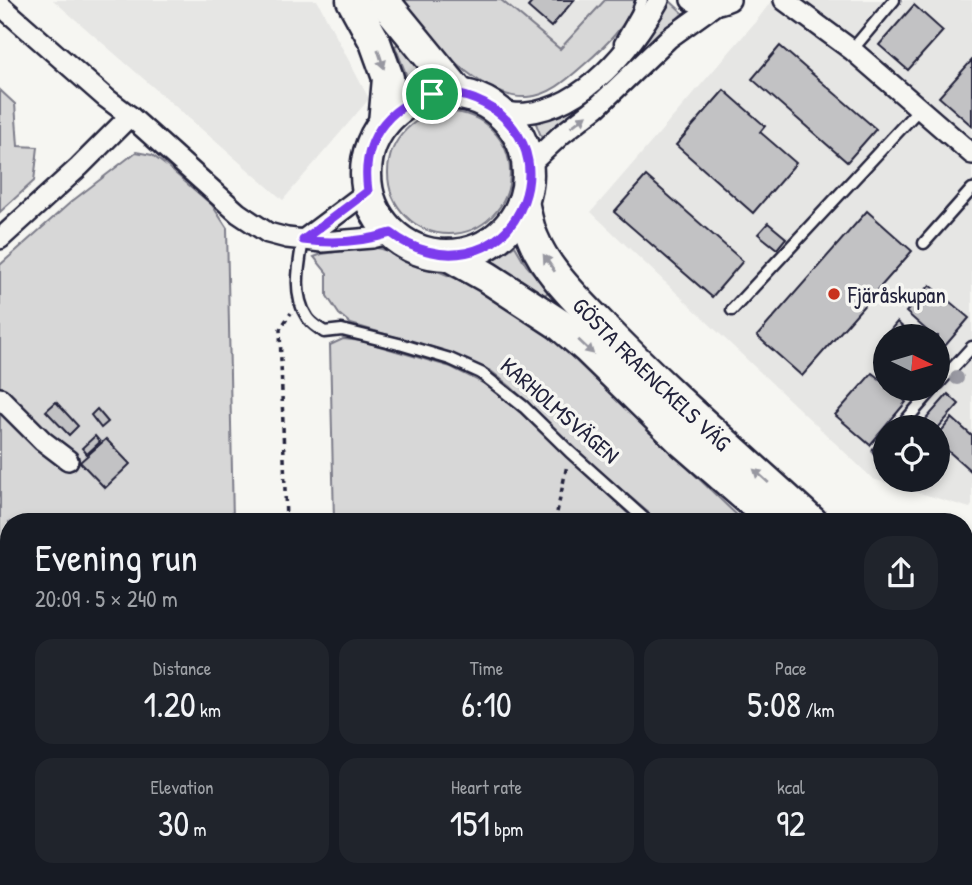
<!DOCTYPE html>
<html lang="en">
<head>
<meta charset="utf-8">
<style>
	:root { --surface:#171b24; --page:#20242c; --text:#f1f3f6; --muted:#9ea1a6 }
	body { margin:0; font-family:"Patrick Hand",sans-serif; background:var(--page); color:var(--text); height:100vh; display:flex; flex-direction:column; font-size:26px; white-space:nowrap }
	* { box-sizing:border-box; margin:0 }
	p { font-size:23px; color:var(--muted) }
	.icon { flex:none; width:38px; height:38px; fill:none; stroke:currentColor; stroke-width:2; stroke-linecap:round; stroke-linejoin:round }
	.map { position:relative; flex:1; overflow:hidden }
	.panel { position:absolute; left:0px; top:513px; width:973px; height:373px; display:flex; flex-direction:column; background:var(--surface); border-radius:28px 28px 0 0; box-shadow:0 4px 10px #0003 }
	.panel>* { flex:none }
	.needle { width:46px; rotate:95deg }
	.fabs { position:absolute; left:873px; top:324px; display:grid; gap:14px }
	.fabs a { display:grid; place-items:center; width:77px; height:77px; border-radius:50%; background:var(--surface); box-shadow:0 4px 10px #0003; font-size:35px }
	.pin { position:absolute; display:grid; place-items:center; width:60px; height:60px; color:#fff; margin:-30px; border:4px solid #fff; border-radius:50%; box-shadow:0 2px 7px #0007 }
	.round { display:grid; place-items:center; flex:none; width:74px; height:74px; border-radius:28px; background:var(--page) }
	.summary { display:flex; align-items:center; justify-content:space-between; height:119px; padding:0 35px }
	h1 { font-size:38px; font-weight:600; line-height:52px }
	.figures { display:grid; grid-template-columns:repeat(3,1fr); gap:10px; height:119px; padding:7px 35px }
	.figures div { display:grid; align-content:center; border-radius:18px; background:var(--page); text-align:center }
	.figures b { font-size:35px; font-weight:600 }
	.figures small { font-size:19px; font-weight:400 }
	.figures p { font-size:19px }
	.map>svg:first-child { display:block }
	.built { fill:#e6e6e4; fill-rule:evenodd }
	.green { fill:#d7d7d7; stroke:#7c7c89; stroke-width:2 }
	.building { fill:#c2c2c4; stroke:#22223b; stroke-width:2 }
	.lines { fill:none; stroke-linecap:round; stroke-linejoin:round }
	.lane-casing { stroke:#22223b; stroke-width:15 }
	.street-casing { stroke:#22223b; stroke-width:24 }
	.primary-casing { stroke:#22223b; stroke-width:35 }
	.path { stroke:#22223b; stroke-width:3.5; stroke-dasharray:5 5; stroke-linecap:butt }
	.lane { stroke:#f6f6f2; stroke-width:10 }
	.street { stroke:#f6f6f2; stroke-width:19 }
	.primary { stroke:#f6f6f2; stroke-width:30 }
	.tree { fill:#9a9aa3 }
	.oneway { fill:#9797a0 }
	.route-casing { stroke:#fff; stroke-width:14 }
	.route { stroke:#7c3aed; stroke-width:9 }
	.poi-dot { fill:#c8321e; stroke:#f6f6f2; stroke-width:2.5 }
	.labels { text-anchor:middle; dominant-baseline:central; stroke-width:7; stroke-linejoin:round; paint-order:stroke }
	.poi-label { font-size:23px; fill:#22223b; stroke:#f6f6f2; text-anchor:start }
	.street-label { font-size:23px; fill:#22223b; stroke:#f6f6f2 }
</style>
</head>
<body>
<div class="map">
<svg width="972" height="885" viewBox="0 0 972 885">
	<rect width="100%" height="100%" fill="#f6f6f2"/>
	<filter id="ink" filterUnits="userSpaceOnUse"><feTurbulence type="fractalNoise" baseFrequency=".0143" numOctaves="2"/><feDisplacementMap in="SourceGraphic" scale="14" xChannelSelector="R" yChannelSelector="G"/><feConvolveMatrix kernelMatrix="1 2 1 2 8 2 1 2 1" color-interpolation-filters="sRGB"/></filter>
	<g filter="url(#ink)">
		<g class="built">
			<path d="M53,0H317L369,99L283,200Z"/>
			<path d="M501,0H605L560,50Z"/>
			<path d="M772,0H972V505L970,508L873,479L591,212L757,20ZM886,336H938V388H886ZM886,427H938V480H886Z"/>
		</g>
		<g class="green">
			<path d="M397,0H501L560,49L605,0H635C629,24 604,47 586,63C569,78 550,96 527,97C480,100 424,32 397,0Z"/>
			<path d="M669,0L683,13L624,71L543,141L535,121L642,41L658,21Z"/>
			<path d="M400,43L435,78L406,86V74L395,46Z"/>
			<path d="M0,90L15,104L18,146L38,147L34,181L0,212Z"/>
			<circle cx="449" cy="173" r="61"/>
			<path d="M136,152L152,155L168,167L212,205L227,228L233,521L9,522V877H240V885H0V265L71,202Z"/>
			<path d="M515,246L526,265L549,291L545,295L491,262Z"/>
			<path d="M371,247L382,249L460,280L511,307L548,334L743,521H658L570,445L511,387L491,371L453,354L351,324L339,314L327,296V273L314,257L322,254Z"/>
			<path d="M343,339L362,341L451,367L495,389L636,521H334L330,345Z"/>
			<path d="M972,571V649L964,641V578Z"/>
			<path d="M964,768L972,774V885H343V877H964Z"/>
		</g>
		<g class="building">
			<path d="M534,0H574L551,27L528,7Z"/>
			<path d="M914,5L943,31L908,70L879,45Z"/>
			<path d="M780,46L876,129L847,162L752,79Z"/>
			<path d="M972,60V126L939,97Z"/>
			<path d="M724,90L765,126L760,132L796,163L753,213L676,145Z"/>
			<path d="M646,176L743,261L712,297L614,212Z"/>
			<path d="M867,211L912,251L802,376L757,336Z"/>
			<path d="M768,223L786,238L777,249L758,234Z"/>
			<path d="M930,285L969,318L945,346L938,340V336H933L906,312Z"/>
			<path d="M897,322L913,336H890L887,334Z"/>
			<path d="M872,373L886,384V388H890L906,402L870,445L835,415Z"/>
			<path d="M948,394L959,404L938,428L919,427Z"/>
			<path d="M56,402L78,426L69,435L46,411Z"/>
			<path d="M97,409L108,422L101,428L91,415Z"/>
			<path d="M952,418L972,436V472L938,442V435Z"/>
			<path d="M95,436L100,442L87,454L82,448Z"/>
			<path d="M106,439L130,464L105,488L80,462Z"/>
		</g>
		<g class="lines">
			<g class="lane-casing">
				<g id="lane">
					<path d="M620,43L637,13L642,0"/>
					<path d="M852,50L894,0"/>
					<path d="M303,240C299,264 292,295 307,317C310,323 319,328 324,332L342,330L403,345L450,359L481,373L524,407L570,452L648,522"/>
					<path d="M924,243L972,189"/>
					<path d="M732,310L920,108"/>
					<path d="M938,384L972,347"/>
					<path d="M900,427L934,388"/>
					<path d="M879,451L886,443"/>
					<path d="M964,759L972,765"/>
				</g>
			</g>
			<g class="street-casing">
				<g id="street">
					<path d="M691,0C704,6 717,6 730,0"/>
					<path d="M784,0L852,50L972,154"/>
					<path d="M0,5L106,98L130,116L238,213L268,233L287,238L322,242L372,238L391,233"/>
					<path d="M499,112C508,112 518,114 527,113C586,106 632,48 659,0"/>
					<path d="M528,166L562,134L597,107L669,38L715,5"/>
					<path d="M0,239L79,167L130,116"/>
					<path d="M303,240L368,191"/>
					<path d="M0,398L43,441L68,460"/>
				</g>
			</g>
			<g class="primary-casing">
				<g id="primary">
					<path d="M352,0L375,42L388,78L384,123"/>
					<path d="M383,0L460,94"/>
					<circle cx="447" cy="174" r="81"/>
					<path id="s1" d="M523,202C526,214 528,227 533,238C546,270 574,297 598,322C665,392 740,456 812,522"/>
					<path d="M448,255L487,277L559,324L587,348L684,443L775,522"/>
					<path d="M964,563L972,558"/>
					<path d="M964,661L972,668"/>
					<path d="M964,687L972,694"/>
				</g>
			</g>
			<g class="path">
				<path d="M286,522L280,329L291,313"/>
				<path d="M555,522L567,465"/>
				<path d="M296,877V885"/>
				<path d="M470,885L476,877"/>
			</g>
			<use href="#lane" class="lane"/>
			<use href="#street" class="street"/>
			<use href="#primary" class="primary"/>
		</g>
		<circle class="tree" cx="957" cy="378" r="7"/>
		<defs><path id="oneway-solid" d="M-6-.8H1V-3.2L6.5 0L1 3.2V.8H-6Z" transform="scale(1.75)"/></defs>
		<g class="oneway">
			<use href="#oneway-solid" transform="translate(381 59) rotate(72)"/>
			<use href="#oneway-solid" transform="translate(579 121) rotate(-37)"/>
			<use href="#oneway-solid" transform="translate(549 263) rotate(-124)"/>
			<use href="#oneway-solid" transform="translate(586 347) rotate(43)"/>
			<use href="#oneway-solid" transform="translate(761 476) rotate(-138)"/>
		</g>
	</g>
	<g class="lines" filter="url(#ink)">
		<g class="route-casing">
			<path id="route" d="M446,93C501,97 544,145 524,201C502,261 436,268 391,233C362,242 333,244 303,240L368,191C360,137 392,98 446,93Z"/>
		</g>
		<use href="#route" class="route"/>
	</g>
	<circle class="poi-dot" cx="834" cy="294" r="7"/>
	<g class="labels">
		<g class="poi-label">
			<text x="848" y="294">Fjäråskupan</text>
		</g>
		<g class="street-label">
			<text stroke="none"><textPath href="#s1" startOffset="219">GÖSTA FRAENCKELS VÄG</textPath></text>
			<text transform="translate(560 410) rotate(41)">KARHOLMSVÄGEN</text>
		</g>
	</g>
</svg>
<div class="fabs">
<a><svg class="needle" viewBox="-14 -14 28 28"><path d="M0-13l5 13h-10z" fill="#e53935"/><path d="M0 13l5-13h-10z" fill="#9ea1a6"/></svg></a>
<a><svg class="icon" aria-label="locate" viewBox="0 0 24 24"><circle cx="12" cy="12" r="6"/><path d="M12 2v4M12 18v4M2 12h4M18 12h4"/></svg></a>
</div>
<div class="pin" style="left:432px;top:94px;background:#1e9e55"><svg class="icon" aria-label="arrive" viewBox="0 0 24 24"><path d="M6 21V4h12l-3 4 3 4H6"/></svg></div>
<section class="panel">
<div class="summary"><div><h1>Evening run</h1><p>20:09 · 5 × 240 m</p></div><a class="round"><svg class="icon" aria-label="share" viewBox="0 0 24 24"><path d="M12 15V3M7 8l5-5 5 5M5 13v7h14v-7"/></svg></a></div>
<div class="figures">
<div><p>Distance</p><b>1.20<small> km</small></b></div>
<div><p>Time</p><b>6:10</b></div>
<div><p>Pace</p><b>5:08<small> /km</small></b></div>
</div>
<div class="figures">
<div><p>Elevation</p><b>30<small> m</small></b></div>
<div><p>Heart rate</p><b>151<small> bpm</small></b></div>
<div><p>kcal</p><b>92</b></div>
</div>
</section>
</div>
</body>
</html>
